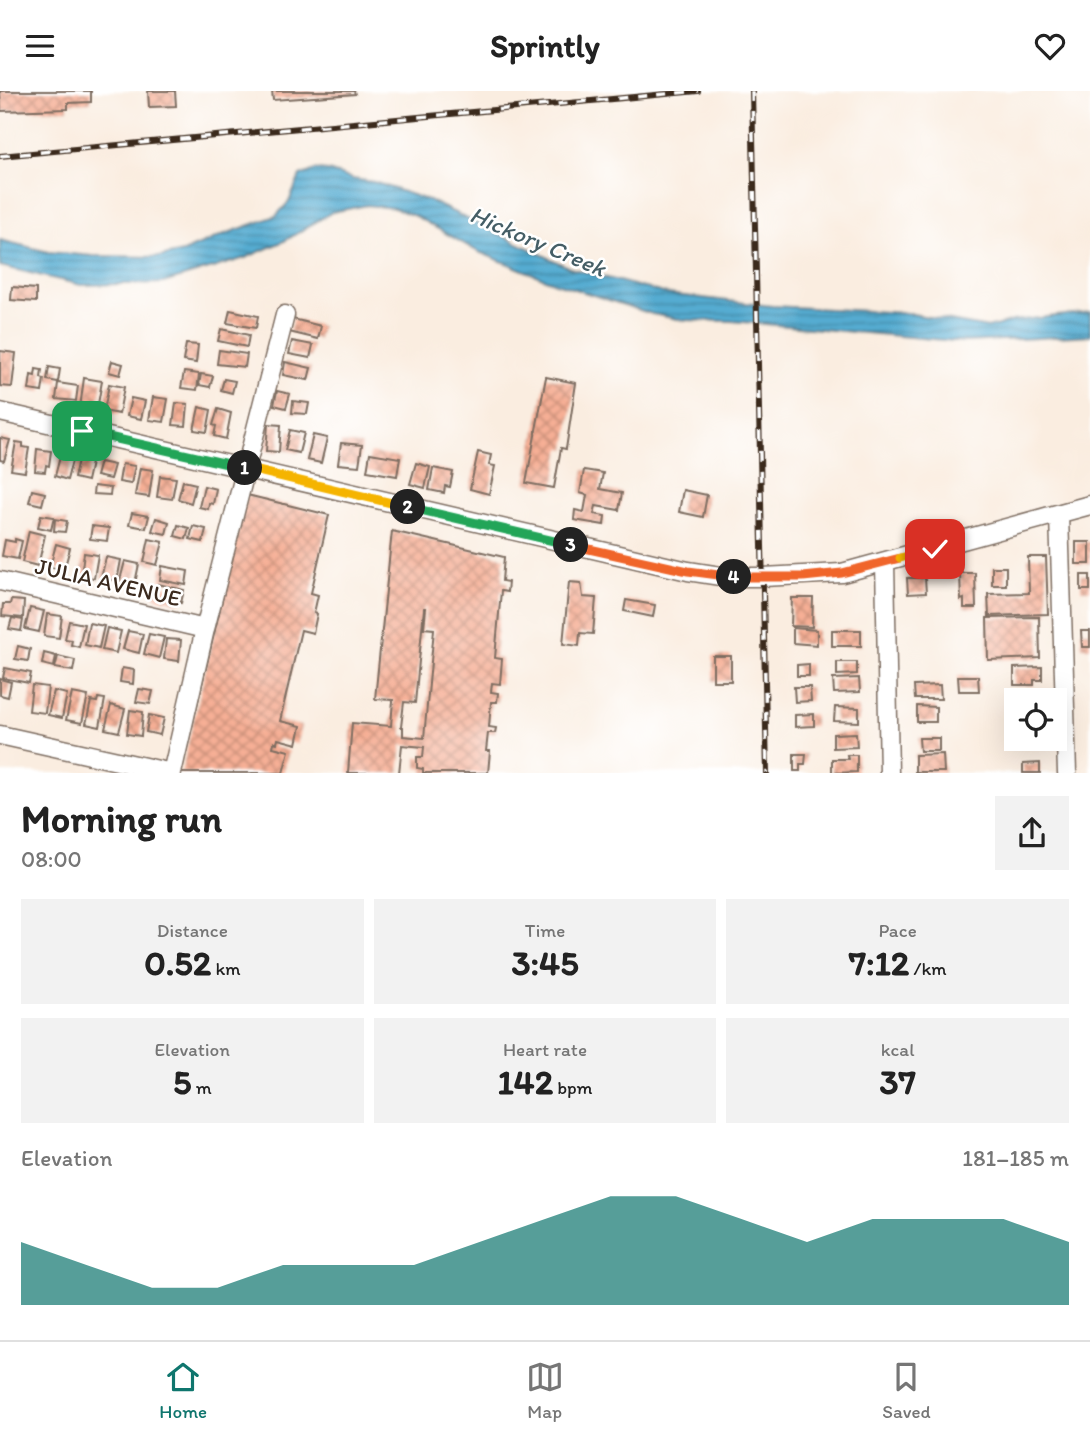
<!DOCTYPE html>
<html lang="en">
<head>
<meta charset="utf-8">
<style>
	:root { --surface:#fff; --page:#f2f2f2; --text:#222; --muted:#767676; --line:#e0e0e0; --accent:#0f766e }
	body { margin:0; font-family:Itim,sans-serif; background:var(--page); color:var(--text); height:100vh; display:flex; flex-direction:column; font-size:26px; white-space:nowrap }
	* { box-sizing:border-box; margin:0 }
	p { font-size:23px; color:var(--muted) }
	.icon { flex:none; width:38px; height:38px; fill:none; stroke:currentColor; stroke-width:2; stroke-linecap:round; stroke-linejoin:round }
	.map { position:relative; height:682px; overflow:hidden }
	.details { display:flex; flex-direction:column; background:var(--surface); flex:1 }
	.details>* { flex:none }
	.tools { position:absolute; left:1004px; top:597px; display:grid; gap:14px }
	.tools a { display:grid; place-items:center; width:63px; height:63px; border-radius:0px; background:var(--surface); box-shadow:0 7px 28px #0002; font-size:35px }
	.pin { position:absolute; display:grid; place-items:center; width:60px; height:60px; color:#fff; margin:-30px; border-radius:14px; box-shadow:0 4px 10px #0006 }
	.km { position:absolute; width:35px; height:35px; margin:-18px; border-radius:50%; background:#222; color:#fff; font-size:19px; line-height:35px; text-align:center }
	.round { display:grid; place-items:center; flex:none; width:74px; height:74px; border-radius:0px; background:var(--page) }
	.headline { display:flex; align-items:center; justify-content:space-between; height:119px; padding:0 21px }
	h1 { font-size:38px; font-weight:700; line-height:52px }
	.figures { display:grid; grid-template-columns:repeat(3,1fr); gap:10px; height:119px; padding:7px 21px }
	.figures div { display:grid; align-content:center; border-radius:0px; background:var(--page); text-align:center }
	.figures b { font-size:35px; font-weight:700 }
	.figures small { font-size:19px; font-weight:400 }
	.figures p { font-size:19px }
	.chart { height:196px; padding:14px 21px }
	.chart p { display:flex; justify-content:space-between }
	.chart svg { width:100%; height:126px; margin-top:7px; fill:var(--accent); opacity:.7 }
	header { display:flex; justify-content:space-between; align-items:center; height:91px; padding:0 21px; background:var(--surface); font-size:32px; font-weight:700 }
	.dock { display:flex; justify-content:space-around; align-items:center; height:98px; border-top:2px solid var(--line); background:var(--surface); font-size:19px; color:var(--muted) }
	.dock a { display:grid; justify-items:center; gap:4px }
	.dock .on { color:var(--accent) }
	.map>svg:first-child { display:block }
	.water { fill:url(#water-rules); stroke:#486b78; stroke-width:2 }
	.building { fill:url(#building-cross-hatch); fill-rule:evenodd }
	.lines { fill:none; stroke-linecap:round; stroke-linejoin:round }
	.minor-casing { stroke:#7e6e62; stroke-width:21 }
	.minor { stroke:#fff; stroke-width:18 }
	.rail-casing { stroke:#3b2a1e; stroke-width:6 }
	.rail { stroke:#fff; stroke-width:3.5; stroke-dasharray:10; stroke-linecap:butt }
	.split-1-casing { stroke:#fff; stroke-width:14 }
	.split-2-casing { stroke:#fff; stroke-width:14 }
	.split-3-casing { stroke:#fff; stroke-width:14 }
	.split-4-casing { stroke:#fff; stroke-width:14 }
	.split-5-casing { stroke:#fff; stroke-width:14 }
	.split-6-casing { stroke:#fff; stroke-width:14 }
	.split-1 { stroke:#22a559; stroke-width:9 }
	.split-2 { stroke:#f5b400; stroke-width:9 }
	.split-3 { stroke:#22a559; stroke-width:9 }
	.split-4 { stroke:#f0652b; stroke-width:9 }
	.split-5 { stroke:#f0652b; stroke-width:9 }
	.split-6 { stroke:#f5b400; stroke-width:9 }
	.labels { text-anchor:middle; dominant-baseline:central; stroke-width:5; stroke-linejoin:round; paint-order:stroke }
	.street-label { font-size:23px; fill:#3b2a1e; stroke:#fff }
	.water-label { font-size:24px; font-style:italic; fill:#455e66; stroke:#fff }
</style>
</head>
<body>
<header><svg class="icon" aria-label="menu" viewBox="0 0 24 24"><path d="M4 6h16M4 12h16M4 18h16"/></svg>Sprintly<svg class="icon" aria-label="heart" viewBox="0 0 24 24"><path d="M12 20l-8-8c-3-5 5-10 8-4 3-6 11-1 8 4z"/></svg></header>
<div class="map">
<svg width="1090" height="682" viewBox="0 0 1090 682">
	<defs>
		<pattern id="water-rules" width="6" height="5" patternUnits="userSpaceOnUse" patternTransform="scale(1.75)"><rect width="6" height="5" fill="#54acd1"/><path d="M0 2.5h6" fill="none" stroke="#478ca9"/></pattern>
		<pattern id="building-cross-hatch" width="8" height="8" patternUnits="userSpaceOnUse" patternTransform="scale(1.75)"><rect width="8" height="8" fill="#f6af95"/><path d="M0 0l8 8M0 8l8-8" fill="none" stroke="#c88f79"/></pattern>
	</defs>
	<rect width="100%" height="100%" fill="#fff"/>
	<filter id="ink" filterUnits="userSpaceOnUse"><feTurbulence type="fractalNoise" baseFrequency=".0143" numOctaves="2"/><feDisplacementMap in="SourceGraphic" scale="14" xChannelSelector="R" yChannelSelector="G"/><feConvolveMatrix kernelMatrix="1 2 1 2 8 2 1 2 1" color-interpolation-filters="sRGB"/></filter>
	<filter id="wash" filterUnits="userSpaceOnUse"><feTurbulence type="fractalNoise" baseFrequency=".00686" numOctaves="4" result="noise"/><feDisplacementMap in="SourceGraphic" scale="28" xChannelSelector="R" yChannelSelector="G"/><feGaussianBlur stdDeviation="1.57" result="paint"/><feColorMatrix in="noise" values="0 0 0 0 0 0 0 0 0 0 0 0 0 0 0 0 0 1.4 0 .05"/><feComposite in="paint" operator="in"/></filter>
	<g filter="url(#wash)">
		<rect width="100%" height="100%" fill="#faede0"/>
		<path class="water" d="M315,79L328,80L352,88L374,91L430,110L570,177L667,203L772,215L907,222L988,237L1013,230L1090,221V244L966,251L732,230L683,229L652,223L553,191L479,161L415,125L394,117L367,114L332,121L286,149L245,167L163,192L81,194L0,175V149L49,161L93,165L160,166L183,161L225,143L276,125L289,111L300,85Z"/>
		<g id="blocks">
			<g class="building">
				<path d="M0,0H91V11L68,12V18L1,20Z"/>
				<path d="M148,0H175L176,15L149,16Z"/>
				<path d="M272,0H354L355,3L273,9Z"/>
				<path d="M12,196L36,198V211L11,209Z"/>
				<path d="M230,219L258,225L256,237L227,232Z"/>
				<path d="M293,228L321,235L318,248L289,241Z"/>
				<path d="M221,238L249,244L247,256L218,250Z"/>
				<path d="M292,250L313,254L310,267L289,263Z"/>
				<path d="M186,253L198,254L196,272L183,270Z"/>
				<path d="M219,259L247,263L245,276L217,273Z"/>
				<path d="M0,260L16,262L12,296L0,295Z"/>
				<path d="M112,270L123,273L120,284L109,281Z"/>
				<path d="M285,271L311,277L308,289L283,284Z"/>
				<path d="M49,276L60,278L58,291L47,289Z"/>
				<path d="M36,278L42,279L41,287L44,288L42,301L29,299L31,284L35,285Z"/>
				<path d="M184,281L199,283L197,299L181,297Z"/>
				<path d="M201,283L213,285L210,296L199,294Z"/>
				<path d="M546,286L576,292L566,358L561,357L554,397L526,392Z"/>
				<path d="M84,287L102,290L97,319L80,317Z"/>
				<path d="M224,288L235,290L232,302L221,299Z"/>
				<path d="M58,292L78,295L76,310L56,308Z"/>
				<path d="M109,293L124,296L119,323L104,320Z"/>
				<path d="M277,300L290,303L286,317L274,314Z"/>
				<path d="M153,306L168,308L164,331L149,329Z"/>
				<path d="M131,307L145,310L141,328L127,325Z"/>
				<path d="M293,310L309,312L307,323L292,322Z"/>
				<path d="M176,312L188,313L186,335L173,334Z"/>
				<path d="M199,316L211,319L207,341L194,339Z"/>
				<path d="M218,318L231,322L226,348L214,345L216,335L213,334Z"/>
				<path d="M268,333L281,334L279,361L266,360Z"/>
				<path d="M290,339L304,342L299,362L285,359Z"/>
				<path d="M313,344L327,347L321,372L307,369Z"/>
				<path d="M0,347L10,349L4,370L0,369Z"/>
				<path d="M16,351L23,352V356L29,357L25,381L11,379Z"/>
				<path d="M341,352L362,354L359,375L338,373Z"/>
				<path d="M37,358L51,360L49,375L46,374L45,381L35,380Z"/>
				<path d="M478,361L491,364L489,374L495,375L489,403L470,398Z"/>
				<path d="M61,362L73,366L67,389L55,385Z"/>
				<path d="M370,362L400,367L397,385L367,380Z"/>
				<path d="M79,364L92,367L87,390L74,387Z"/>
				<path d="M100,371L114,374L110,388L96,385Z"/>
				<path d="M416,372L430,376L425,397L410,393Z"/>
				<path d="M122,373L135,375L131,393L119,391Z"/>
				<path d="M140,377L153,379L149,406L135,404Z"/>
				<path d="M433,377L453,381L450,396L445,395L444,402L429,399Z"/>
				<path d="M584,379L603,382L600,398L622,402L619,419L596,415L594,423L605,425L604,434L574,429L575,419L584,421L587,404L580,402Z"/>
				<path d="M160,385L176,387L172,408L157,406Z"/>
				<path d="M183,390L196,393L191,412L178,408Z"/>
				<path d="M94,395L111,397L110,404L93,403Z"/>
				<path d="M204,395L216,398L213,413L209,412L208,418L199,416Z"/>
				<path d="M32,399L45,402L42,414L29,411Z"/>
				<path d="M683,399L707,404L703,426L679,421Z"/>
				<path d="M247,404L329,424L311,502L318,504L314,522L317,523L313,542L301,539L280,630L301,635L297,653L278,648L277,652L274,651L273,656L289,660L283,682H181Z"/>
				<path d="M132,422L149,425L146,437L129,434Z"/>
				<path d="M41,424L54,426L51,439L38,436Z"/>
				<path d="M156,427L169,431L166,443L152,440Z"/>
				<path d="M55,428L67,430L65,441L54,440Z"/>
				<path d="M178,434L189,437L186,448L175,445Z"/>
				<path d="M92,435L109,437L107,450L90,448Z"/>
				<path d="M193,435L206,438L203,451L190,448Z"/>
				<path d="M29,440L45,444L38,475L22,471Z"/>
				<path d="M392,440L504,466L502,490L508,491L507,501L501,500L495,567L502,568L500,593L492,592L491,601L498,602L497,611H491L489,636L496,637L495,642H488L486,660H490L488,682H423V678L417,677V666H423L424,656L402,654L399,682H348L352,632L391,635L393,609L375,608ZM424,517H426L424,537L434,538L424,647L403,645V636H401L404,611L415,612Z"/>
				<path d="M15,448L22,450L18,468L2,465L5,449L15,451Z"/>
				<path d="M149,448L163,451L157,474L144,471Z"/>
				<rect x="1076" y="451" width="14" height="22"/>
				<path d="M56,453L70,457L64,479L50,476Z"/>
				<path d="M84,462L98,464L94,487L81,485Z"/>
				<path d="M106,466L121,469L117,490L101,487Z"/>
				<path d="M1028,466H1046L1048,523L989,525L988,503L1029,502Z"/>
				<path d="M125,470L139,473L134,497L119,493Z"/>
				<path d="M162,475L188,480L186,494L160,489Z"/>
				<rect x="992" y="476" width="14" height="18"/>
				<path d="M960,482H975L976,517H964V508L961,509Z"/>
				<rect x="1081" y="484" width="9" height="15"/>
				<path d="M907,487H925L926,502L908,503Z"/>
				<path d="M569,491L581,492L583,506L596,507L593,543L580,542L579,555L563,553Z"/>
				<path d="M158,493L184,499L181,512L155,506Z"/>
				<path d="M792,507H813L812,536L791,535Z"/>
				<path d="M11,509L24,510L23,527L2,525L3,513H10Z"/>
				<path d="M626,509L655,514L653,526L624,520Z"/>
				<path d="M30,517L44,520L39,541L25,538Z"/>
				<path d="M47,523L62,525L59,547L44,545Z"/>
				<path d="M1039,526L1040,567L988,569L987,527Z"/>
				<path d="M12,527L23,529L21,540L9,538Z"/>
				<path d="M69,530L84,533L79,556L71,554L72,549L65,548Z"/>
				<path d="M89,532L104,535L99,557L85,554Z"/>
				<path d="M107,537L121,540L116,562L102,559Z"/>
				<path d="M793,537L817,539V554L793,552Z"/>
				<rect x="832" y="539" width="29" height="16"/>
				<path d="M128,540L143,543L139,562L123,558Z"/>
				<path d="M1081,540H1090V556H1082Z"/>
				<path d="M149,543L164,546L159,567L144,563Z"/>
				<path d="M166,548L181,549L179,570L164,568Z"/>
				<path d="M18,555L30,558L28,570L15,568Z"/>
				<path d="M44,562L56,565L54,576L42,573Z"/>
				<path d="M58,565L75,569L73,580L55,577Z"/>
				<rect x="713" y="565" width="18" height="25"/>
				<path d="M837,571H857V583L837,584Z"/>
				<path d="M809,573V585H797V574Z"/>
				<path d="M1042,576V589H1034V594H1014V577Z"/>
				<path d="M5,577L31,582L29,592L3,587Z"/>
				<path d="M122,577L134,579L133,593L120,591Z"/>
				<path d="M958,585H978L979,600H959Z"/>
				<path d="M859,587L860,601L834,602L833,588Z"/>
				<path d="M0,588L11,591L8,606L0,604Z"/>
				<path d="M32,594L48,596L45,622L29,620Z"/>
				<path d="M940,594L941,608H915L914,595Z"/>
				<path d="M794,596H810L811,610L795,611Z"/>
				<path d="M139,598L153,600L150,613L136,611Z"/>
				<path d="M54,600L67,603L62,627L48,624Z"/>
				<path d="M72,602L88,605L82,632L66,629Z"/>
				<path d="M98,607L105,608L100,636L86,633L91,610L97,611Z"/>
				<path d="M111,614L125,618L119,641L105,638Z"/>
				<path d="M917,615L936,616V631H917Z"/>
				<path d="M835,616L859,617V631L834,630Z"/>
				<path d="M130,619L143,621L141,645L127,643Z"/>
				<path d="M814,623V635L795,636V624Z"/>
				<path d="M149,624L164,627L160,644L146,641Z"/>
				<path d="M856,642L857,656L833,657V643Z"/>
				<path d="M919,647H939V660H920Z"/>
				<path d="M794,663H806L805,673H800V680H794Z"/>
				<path d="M943,663L944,681H915V664Z"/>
				<path d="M847,664H857V681L832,682V668H848Z"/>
				<path d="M1040,672V682H1023V673Z"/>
			</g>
		</g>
	</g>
	<g filter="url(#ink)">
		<use href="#blocks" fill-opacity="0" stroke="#7e6e62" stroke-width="2"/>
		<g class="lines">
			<g class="minor-casing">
				<g id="minor">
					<path d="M0,321L688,480L727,486H763L842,482L1090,414"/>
					<path d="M1059,424L1067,682"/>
					<path d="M885,471L889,682"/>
					<path d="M0,490L205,538"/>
					<path d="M0,644L172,682L205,538L285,224"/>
				</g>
			</g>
			<use href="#minor" class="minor"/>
			<g class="rail-casing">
				<g id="rail">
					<path d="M752,0L767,682"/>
					<path d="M0,65L698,0"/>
				</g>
			</g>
			<use href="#rail" class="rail"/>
		</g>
	</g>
	<g class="lines" filter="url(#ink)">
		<g class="split-1-casing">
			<path id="split-1" d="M82,340L245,377"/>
		</g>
		<g class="split-2-casing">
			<path id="split-2" d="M245,377L408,416"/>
		</g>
		<g class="split-3-casing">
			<path id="split-3" d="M408,416L571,454"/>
		</g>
		<g class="split-4-casing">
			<path id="split-4" d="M571,454L688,480L734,486"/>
		</g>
		<g class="split-5-casing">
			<path id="split-5" d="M734,486H803L842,482L900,467"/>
		</g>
		<g class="split-6-casing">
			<path id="split-6" d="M900,467L935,458"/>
		</g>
		<use href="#split-1" class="split-1"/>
		<use href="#split-2" class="split-2"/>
		<use href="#split-3" class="split-3"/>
		<use href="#split-4" class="split-4"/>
		<use href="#split-5" class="split-5"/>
		<use href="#split-6" class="split-6"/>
	</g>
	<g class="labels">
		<g class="street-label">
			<text transform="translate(108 491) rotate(13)">JULIA AVENUE</text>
		</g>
		<g class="water-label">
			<text transform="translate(538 150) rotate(23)">Hickory Creek</text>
		</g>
	</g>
</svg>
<div class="tools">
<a><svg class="icon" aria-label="locate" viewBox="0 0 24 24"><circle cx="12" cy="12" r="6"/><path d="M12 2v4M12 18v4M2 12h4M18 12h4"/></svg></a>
</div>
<div class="pin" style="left:82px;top:340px;background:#1e9e55"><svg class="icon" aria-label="arrive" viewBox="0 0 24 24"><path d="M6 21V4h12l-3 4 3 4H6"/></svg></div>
<div class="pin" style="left:935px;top:458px;background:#d93025"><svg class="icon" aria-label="check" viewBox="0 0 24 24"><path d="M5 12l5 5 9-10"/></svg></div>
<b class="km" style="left:245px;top:377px">1</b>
<b class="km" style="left:408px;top:416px">2</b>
<b class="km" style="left:571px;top:454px">3</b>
<b class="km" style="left:734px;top:486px">4</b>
</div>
<section class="details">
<div class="headline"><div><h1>Morning run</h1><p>08:00</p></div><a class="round"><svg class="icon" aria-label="share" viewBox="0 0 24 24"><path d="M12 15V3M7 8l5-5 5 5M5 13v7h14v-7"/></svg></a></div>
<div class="figures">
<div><p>Distance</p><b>0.52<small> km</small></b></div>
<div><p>Time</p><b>3:45</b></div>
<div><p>Pace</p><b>7:12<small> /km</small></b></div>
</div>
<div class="figures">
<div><p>Elevation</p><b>5<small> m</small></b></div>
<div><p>Heart rate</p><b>142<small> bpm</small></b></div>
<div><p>kcal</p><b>37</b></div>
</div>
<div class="chart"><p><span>Elevation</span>181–185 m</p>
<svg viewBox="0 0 160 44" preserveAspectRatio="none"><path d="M0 44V22L10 30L20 38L30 38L40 30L50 30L60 30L70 22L80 14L90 6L100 6L110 14L120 22L130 14L140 14L150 14L160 22V44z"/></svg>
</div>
</section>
<nav class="dock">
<a class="on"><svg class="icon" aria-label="home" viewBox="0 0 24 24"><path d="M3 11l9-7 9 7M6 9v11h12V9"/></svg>Home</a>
<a><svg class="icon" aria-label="map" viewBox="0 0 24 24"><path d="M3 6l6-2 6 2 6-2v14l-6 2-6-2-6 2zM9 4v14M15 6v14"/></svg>Map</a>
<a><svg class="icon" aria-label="saved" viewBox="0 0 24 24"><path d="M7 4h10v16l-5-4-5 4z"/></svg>Saved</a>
</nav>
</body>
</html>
